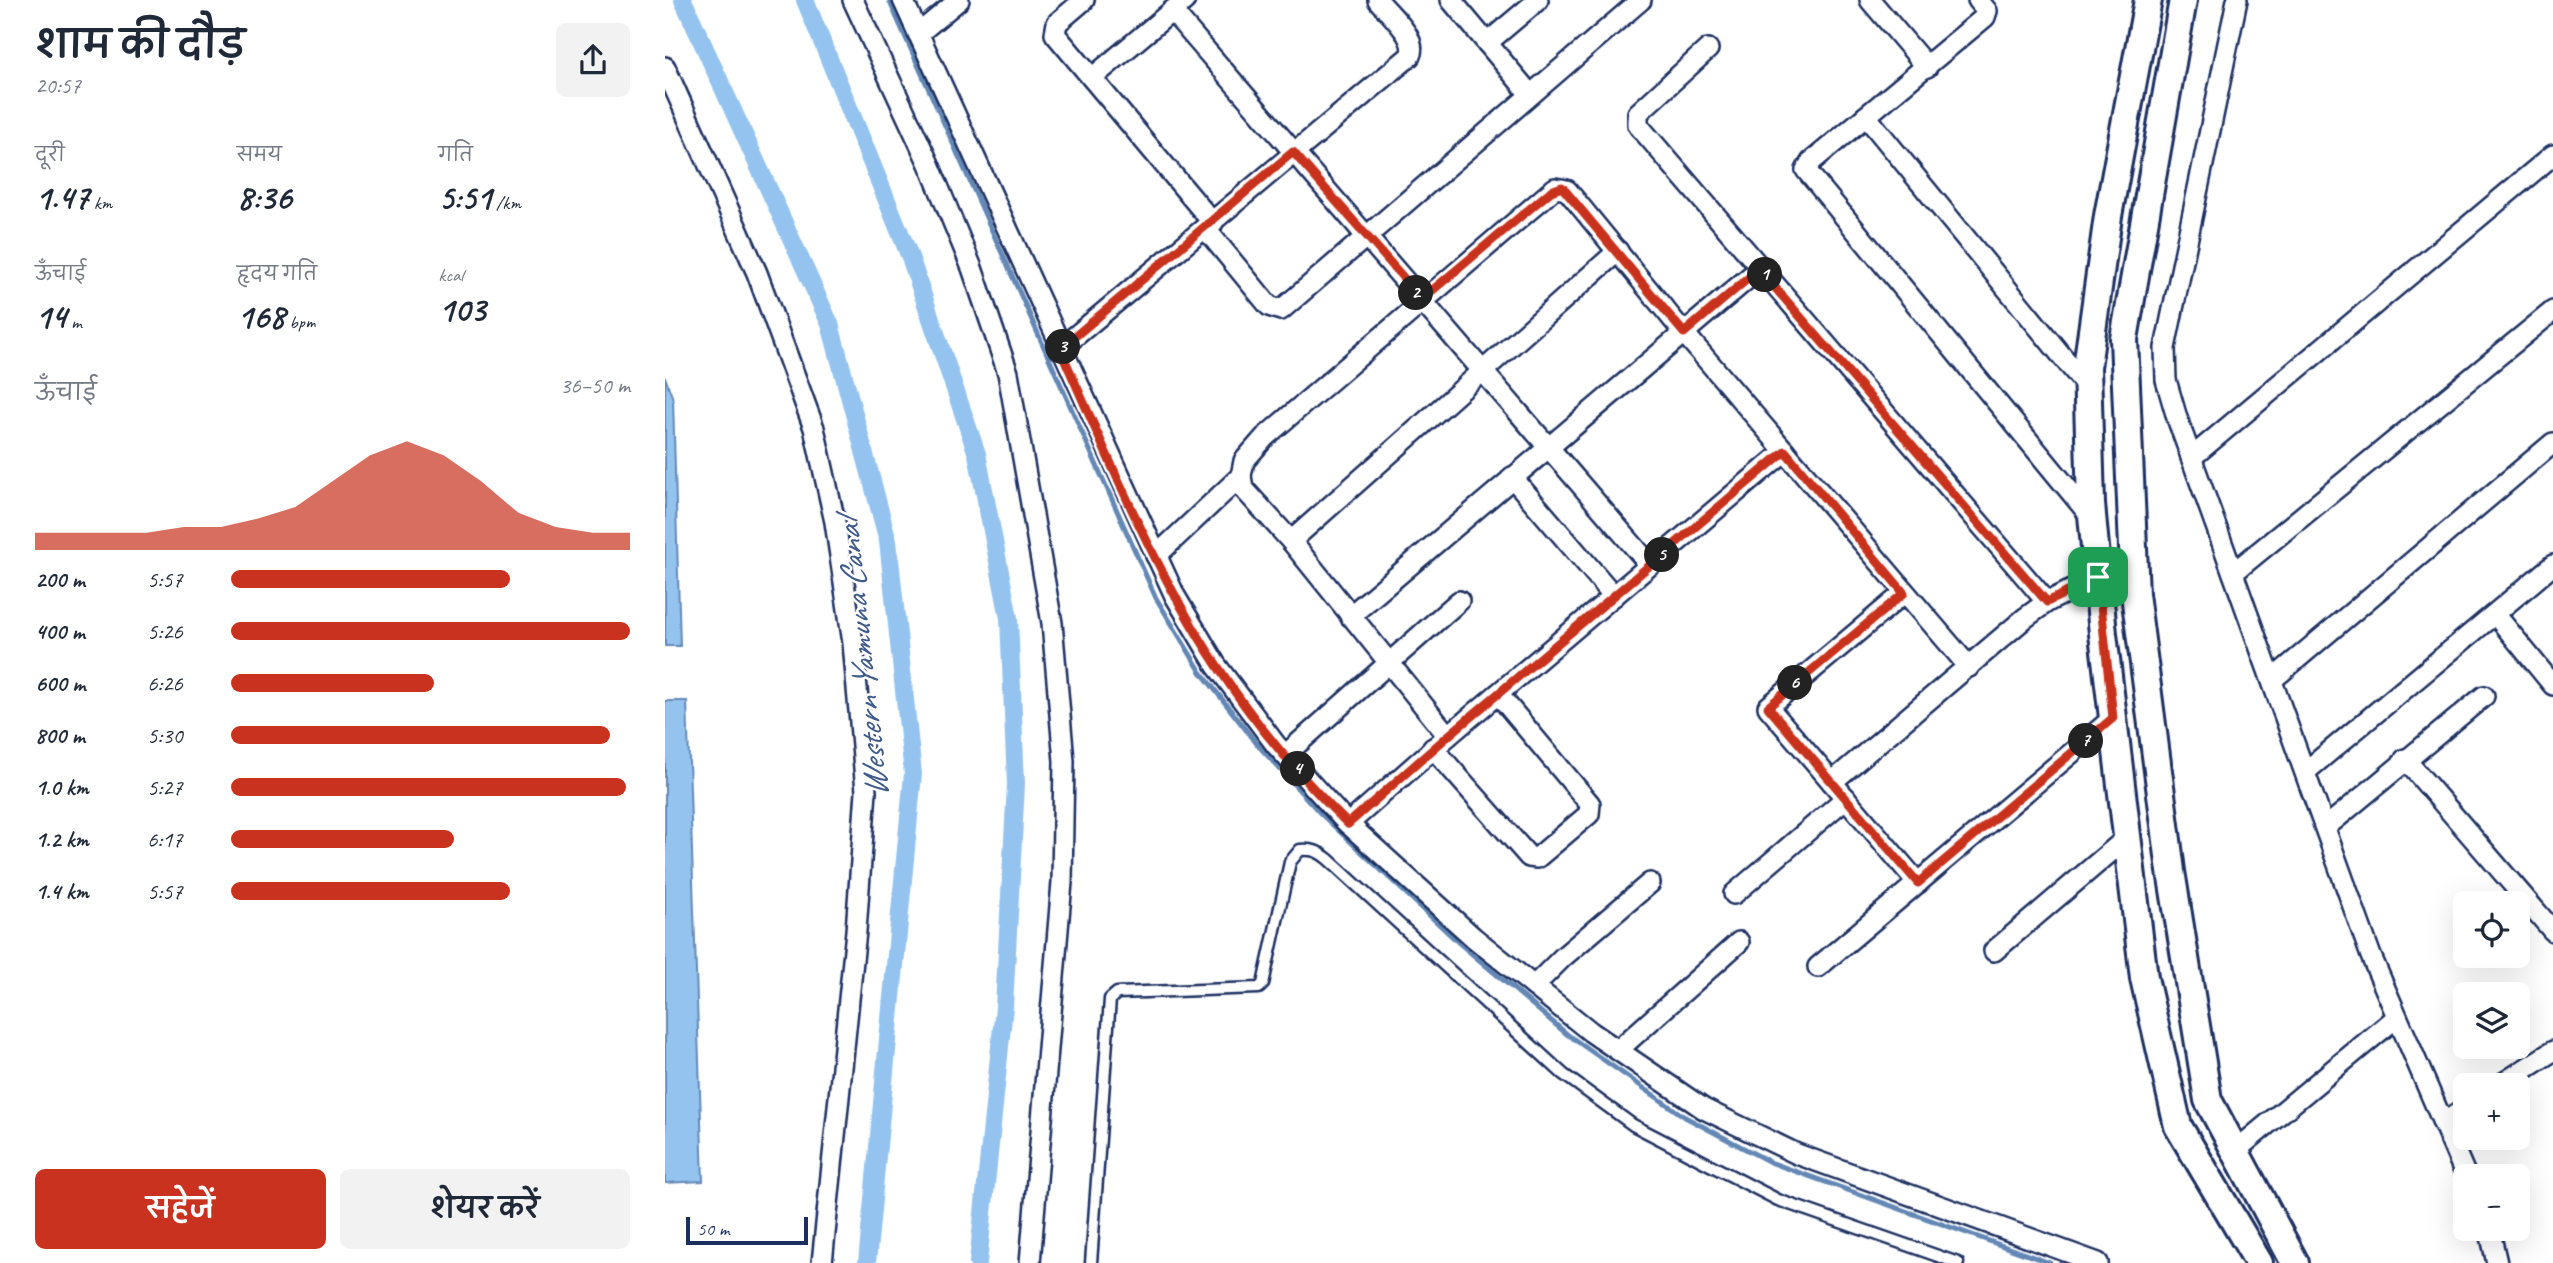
<!DOCTYPE html>
<html lang="hi">
<head>
<meta charset="utf-8">
<style>
	:root { --surface:#fff; --page:#f2f2f3; --text:#1f2937; --muted:#747a83; --accent:#c8321e }
	body { margin:0; font-family:Caveat,"Playpen Sans Deva",sans-serif; background:var(--page); color:var(--text); height:100vh; display:flex; flex-direction:column; font-size:26px; white-space:nowrap }
	* { box-sizing:border-box; margin:0 }
	p { font-size:23px; color:var(--muted) }
	.icon { flex:none; width:38px; height:38px; fill:none; stroke:currentColor; stroke-width:2; stroke-linecap:round; stroke-linejoin:round }
	.map { position:relative; flex:1; overflow:hidden }
	.side { display:flex; flex-direction:column; background:var(--surface); width:665px }
	.side>* { flex:none }
	.buttons { position:absolute; left:1788px; top:891px; display:grid; gap:14px }
	.buttons a { display:grid; place-items:center; width:77px; height:77px; border-radius:10px; background:var(--surface); box-shadow:0 7px 28px #0002; font-size:35px }
	.scale { position:absolute; left:21px; bottom:18px; width:122px; box-sizing:border-box; padding-left:7px; border:4px solid #1b2f5e; border-top:0; font-size:19px; line-height:24px; white-space:nowrap; color:#1b2f5e; -webkit-text-stroke:5px #fff; paint-order:stroke }
	.pin { position:absolute; display:grid; place-items:center; width:60px; height:60px; color:#fff; margin:-30px; border-radius:14px; box-shadow:0 4px 10px #0006 }
	.km { position:absolute; width:35px; height:35px; margin:-18px; border-radius:50%; background:#222; color:#fff; font-size:19px; line-height:35px; text-align:center }
	.round { display:grid; place-items:center; flex:none; width:74px; height:74px; border-radius:10px; background:var(--page) }
	.overview { display:flex; align-items:center; justify-content:space-between; height:119px; padding:0 35px }
	h1 { font-size:38px; font-weight:600; line-height:52px }
	.metrics { display:grid; grid-template-columns:repeat(3,1fr); gap:10px; height:119px; padding:7px 35px }
	.metrics div { display:grid; align-content:center }
	.metrics b { font-size:35px; font-weight:600 }
	.metrics small { font-size:19px; font-weight:400 }
	.metrics p { font-size:19px }
	.chart { height:196px; padding:14px 35px }
	.chart p { display:flex; justify-content:space-between }
	.chart svg { width:100%; height:126px; margin-top:7px; fill:var(--accent); opacity:.7 }
	.primary-button { display:flex; gap:14px; margin-top:auto; padding:14px 35px }
	.primary-button a { flex:1; height:80px; border-radius:10px; background:var(--accent); color:#fff; font-size:28px; font-weight:600; line-height:80px; text-align:center }
	.primary-button a+a { background:var(--page); color:var(--text) }
	ul { padding:0 35px; list-style:none; font-size:23px }
	li { display:grid; grid-template-columns:112px 84px 1fr; align-items:center; height:52px }
	li i { height:18px; border-radius:9px; background:var(--accent) }
	main { display:flex; flex:1; min-height:0 }
	.map>svg:first-child { display:block }
	.water { fill:#94c3ef; stroke:#6488b5; stroke-width:2 }
	.lines { fill:none; stroke-linecap:round; stroke-linejoin:round }
	.stream { stroke:#6488b5; stroke-width:5 }
	.canal { stroke:#94c3ef; stroke-width:18 }
	.lane-casing { stroke:#1b2f5e; stroke-width:15 }
	.street-casing { stroke:#1b2f5e; stroke-width:24 }
	.secondary-casing { stroke:#1b2f5e; stroke-width:32 }
	.lane { stroke:#fff; stroke-width:10 }
	.street { stroke:#fff; stroke-width:19 }
	.secondary { stroke:#fff; stroke-width:26 }
	.route-casing { stroke:#fff; stroke-width:14 }
	.route { stroke:#c8321e; stroke-width:9 }
	.labels { text-anchor:middle; dominant-baseline:central; stroke-width:5; stroke-linejoin:round; paint-order:stroke }
	.water-label { font-size:35px; font-style:italic; fill:#3f5b8a; stroke:#fff }
</style>
</head>
<body>
<main>
<section class="side">
<div class="overview"><div><h1>शाम की दौड़</h1><p>20:57</p></div><a class="round"><svg class="icon" aria-label="share" viewBox="0 0 24 24"><path d="M12 15V3M7 8l5-5 5 5M5 13v7h14v-7"/></svg></a></div>
<div class="metrics">
<div><p>दूरी</p><b>1.47<small> km</small></b></div>
<div><p>समय</p><b>8:36</b></div>
<div><p>गति</p><b>5:51<small> /km</small></b></div>
</div>
<div class="metrics">
<div><p>ऊँचाई</p><b>14<small> m</small></b></div>
<div><p>हृदय गति</p><b>168<small> bpm</small></b></div>
<div><p>kcal</p><b>103</b></div>
</div>
<div class="chart"><p><span>ऊँचाई</span>36–50 m</p>
<svg viewBox="0 0 160 44" preserveAspectRatio="none"><path d="M0 44V38L10 38L20 38L30 38L40 36L50 36L60 33L70 29L80 20L90 11L100 6L110 11L120 20L130 31L140 36L150 38L160 38V44z"/></svg>
</div>
<ul>
<li><b>200 m</b>5:57<i style="width:70%"></i></li>
<li><b>400 m</b>5:26<i style="width:100%"></i></li>
<li><b>600 m</b>6:26<i style="width:51%"></i></li>
<li><b>800 m</b>5:30<i style="width:95%"></i></li>
<li><b>1.0 km</b>5:27<i style="width:99%"></i></li>
<li><b>1.2 km</b>6:17<i style="width:56%"></i></li>
<li><b>1.4 km</b>5:57<i style="width:70%"></i></li>
</ul>
<div class="primary-button"><a>सहेजें</a><a>शेयर करें</a></div>
</section>
<div class="map">
<svg width="1888" height="1263" viewBox="0 0 1888 1263">
	<rect width="100%" height="100%" fill="#fff"/>
	<filter id="ink" filterUnits="userSpaceOnUse"><feTurbulence type="fractalNoise" baseFrequency=".0143" numOctaves="2"/><feDisplacementMap in="SourceGraphic" scale="14" xChannelSelector="R" yChannelSelector="G"/><feConvolveMatrix kernelMatrix="1 2 1 2 8 2 1 2 1" color-interpolation-filters="sRGB"/></filter>
	<g filter="url(#ink)">
		<g class="water">
			<path d="M0,377L8,399L15,646H0Z"/>
			<path d="M0,701H22L38,1181L0,1183Z"/>
		</g>
		<g class="lines">
			<path class="stream" d="M224,0L491,598L536,672L592,744L657,815L793,942L903,1035L1020,1117L1105,1162L1385,1263"/>
			<g class="canal">
				<path d="M18,0L165,324L223,541L248,774L202,1263"/>
				<path d="M140,0L245,257L312,454L344,618L351,784L339,1007L313,1263"/>
			</g>
			<g class="lane-casing">
				<path id="lane" d="M426,1263L445,999L452,993L594,988L598,984L625,862L635,850C648,849 653,851 663,859L898,1074L968,1125L1113,1200L1293,1263"/>
			</g>
			<g class="street-casing">
				<g id="street">
					<path d="M188,0L264,164L307,268L343,373L387,623L399,761L397,882L365,1263"/>
					<path d="M238,0L510,596L551,665L611,745L680,821L808,937L926,1032L1039,1109L1132,1154L1433,1263"/>
					<path d="M419,0L392,23L390,34L548,223"/>
					<path d="M786,0L864,93"/>
					<path d="M1205,0L1262,67"/>
					<path d="M1313,0L1322,11L1320,17L1146,162L1141,170L1427,518"/>
					<path d="M1572,0L1500,348L1501,380L1512,418L1706,956L1801,1176"/>
					<path d="M507,11L985,565"/>
					<path d="M253,34L294,0"/>
					<path d="M822,43L873,0"/>
					<path d="M1043,49L973,113V125L1382,602"/>
					<path d="M0,67L92,273L149,428L170,522L188,643L201,791L191,931L157,1263"/>
					<path d="M427,78L520,0"/>
					<path d="M1201,116L1423,388"/>
					<path d="M540,228L604,306L616,310L976,0"/>
					<path d="M395,349L745,56C754,38 723,13 713,0"/>
					<path d="M1526,458L1888,155"/>
					<path d="M847,477L949,596"/>
					<path d="M626,541L953,251"/>
					<path d="M491,556L576,476"/>
					<path d="M1568,573L1888,311"/>
					<path d="M1239,593L1103,707L1253,883"/>
					<path d="M1830,614L1888,685"/>
					<path d="M685,616L1094,269"/>
					<path d="M1607,680L1888,443"/>
					<path d="M783,736L626,541L578,488L576,476L579,461L600,437L890,188L902,190L1019,333L1304,667"/>
					<path d="M768,748L864,857L872,858L924,814L925,804L833,694"/>
					<path d="M620,755L794,601"/>
					<path d="M1740,759L1888,931"/>
					<path d="M1640,772L1888,565"/>
					<path d="M1167,782L1360,618L1382,602L1433,577"/>
					<path d="M683,824L783,736L1120,451"/>
					<path d="M1661,827L1819,696"/>
					<path d="M1069,894L1181,798"/>
					<path d="M1329,951L1463,837"/>
					<path d="M1153,967L1448,718"/>
					<path d="M869,986L898,957L985,883"/>
					<path d="M953,1050L1074,942"/>
					<path d="M1835,1085L1888,1051"/>
					<path d="M1778,1123L1801,1108"/>
					<path d="M1570,1151L1732,1017"/>
					<path d="M1824,1228L1832,1263"/>
				</g>
			</g>
			<g class="secondary-casing">
				<g id="secondary">
					<path d="M1483,0L1443,216L1422,367L1426,504L1438,634L1479,978L1513,1126L1594,1263"/>
					<path d="M1518,0L1459,339L1470,594L1506,871L1543,1100L1630,1263"/>
				</g>
			</g>
			<use href="#lane" class="lane"/>
			<use href="#street" class="street"/>
			<use href="#secondary" class="secondary"/>
		</g>
	</g>
	<g class="lines" filter="url(#ink)">
		<g class="route-casing">
			<path id="route" d="M628,152L757,299L886,191L897,187L1019,333L1094,269L1382,602L1433,577L1448,718L1253,883L1103,707L1239,593L1120,451L783,736L683,824C635,777 588,721 551,664C487,567 443,455 395,349Z"/>
		</g>
		<use href="#route" class="route"/>
	</g>
	<g class="labels">
		<g class="water-label">
			<text transform="translate(197 659) rotate(-96)">Western Yamuna Canal</text>
		</g>
	</g>
</svg>
<div class="buttons">
<a><svg class="icon" aria-label="locate" viewBox="0 0 24 24"><circle cx="12" cy="12" r="6"/><path d="M12 2v4M12 18v4M2 12h4M18 12h4"/></svg></a>
<a><svg class="icon" aria-label="layers" viewBox="0 0 24 24"><path d="M12 4l9 5-9 5-9-5zM3 14l9 5 9-5"/></svg></a>
<a>+</a>
<a>−</a>
</div>
<div class="scale">50 m</div>
<div class="pin" style="left:1433px;top:577px;background:#1e9e55"><svg class="icon" aria-label="arrive" viewBox="0 0 24 24"><path d="M6 21V4h12l-3 4 3 4H6"/></svg></div>
<b class="km" style="left:1100px;top:275px">1</b>
<b class="km" style="left:751px;top:293px">2</b>
<b class="km" style="left:398px;top:347px">3</b>
<b class="km" style="left:633px;top:769px">4</b>
<b class="km" style="left:997px;top:555px">5</b>
<b class="km" style="left:1130px;top:683px">6</b>
<b class="km" style="left:1421px;top:741px">7</b>
</div>
</main>
</body>
</html>
